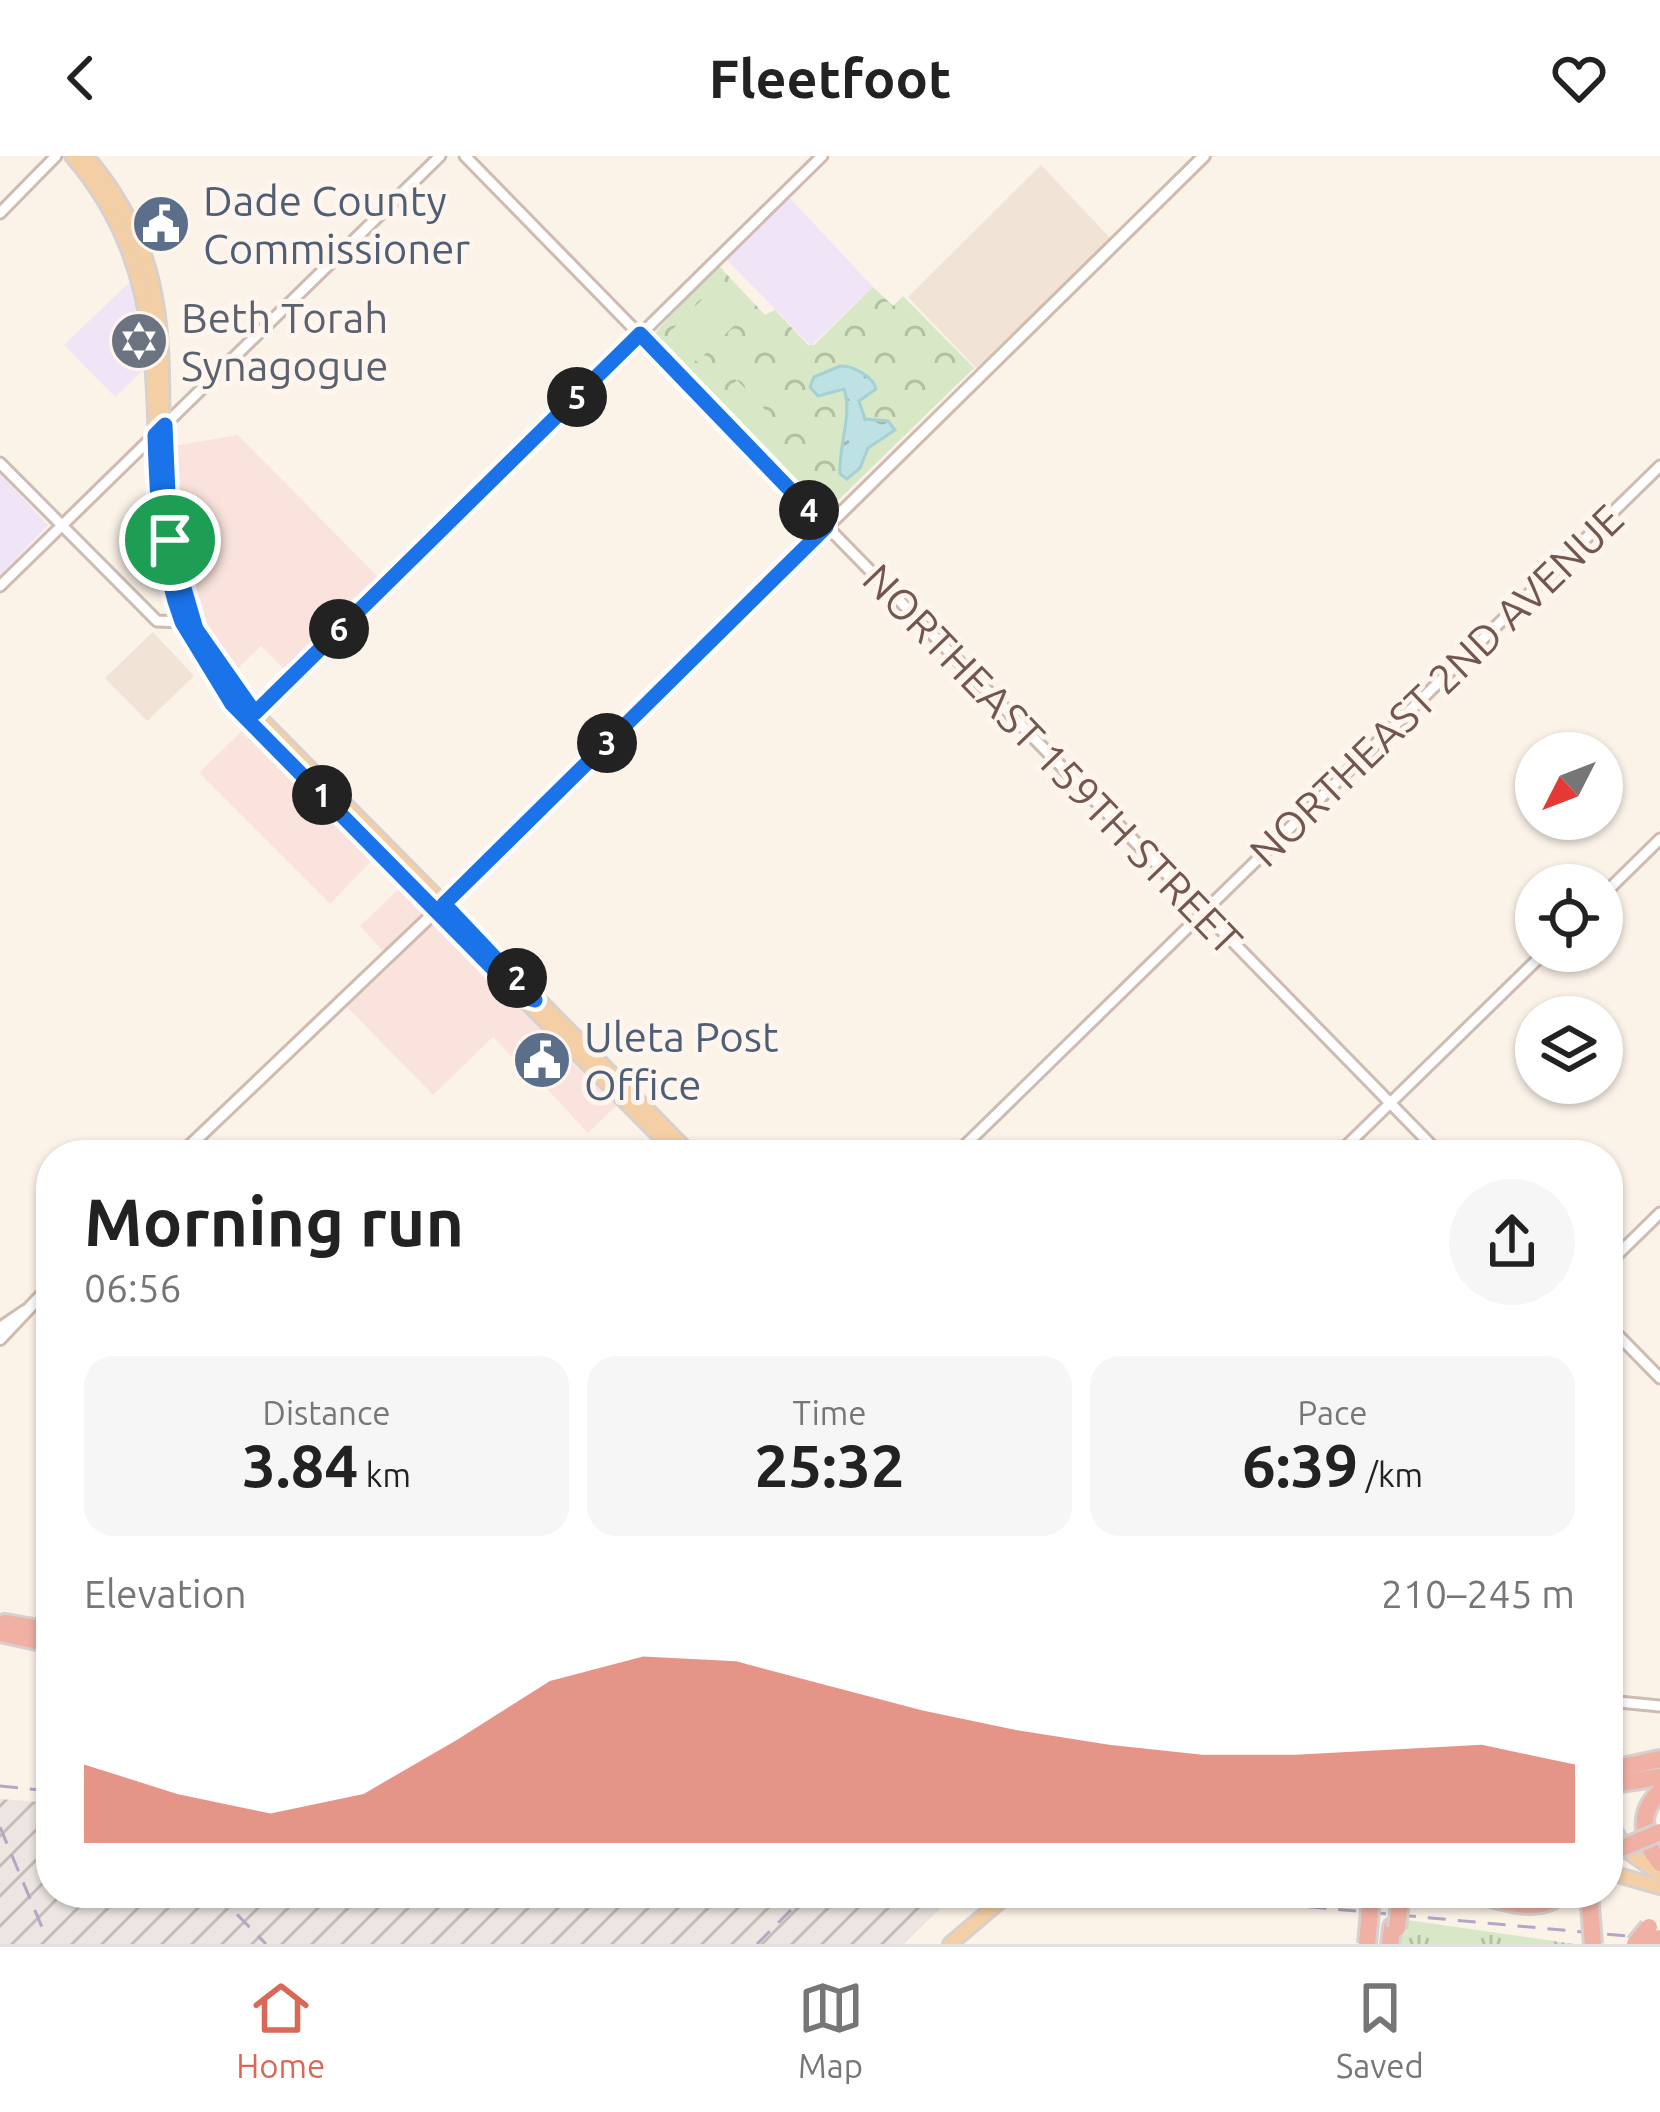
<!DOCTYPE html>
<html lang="en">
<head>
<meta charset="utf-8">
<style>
	:root { --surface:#fff; --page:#f6f6f6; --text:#222; --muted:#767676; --line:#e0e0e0; --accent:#db6857 }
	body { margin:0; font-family:Ubuntu,sans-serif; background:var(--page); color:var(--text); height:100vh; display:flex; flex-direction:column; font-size:45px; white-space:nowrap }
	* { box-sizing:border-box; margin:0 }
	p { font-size:39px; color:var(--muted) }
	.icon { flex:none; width:66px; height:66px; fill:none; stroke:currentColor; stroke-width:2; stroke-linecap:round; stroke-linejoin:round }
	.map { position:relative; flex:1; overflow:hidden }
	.side { position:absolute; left:36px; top:984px; width:1587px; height:768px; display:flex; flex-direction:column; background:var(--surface); border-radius:48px; box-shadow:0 3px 9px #0004 }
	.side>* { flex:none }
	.needle { width:78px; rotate:228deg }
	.controls { position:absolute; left:1515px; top:576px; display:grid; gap:24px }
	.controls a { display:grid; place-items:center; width:108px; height:108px; border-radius:50%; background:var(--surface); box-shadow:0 3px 9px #0004; font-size:60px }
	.pin { position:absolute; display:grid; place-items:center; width:102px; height:102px; color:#fff; margin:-51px; border:6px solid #fff; border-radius:50%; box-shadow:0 3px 12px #0007 }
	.km { position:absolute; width:60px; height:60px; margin:-30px; border-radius:50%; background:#222; color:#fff; font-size:33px; line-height:60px; text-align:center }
	.round { display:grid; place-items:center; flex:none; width:126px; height:126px; border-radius:63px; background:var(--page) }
	.summary { display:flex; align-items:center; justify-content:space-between; height:204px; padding:0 48px }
	h1 { font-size:66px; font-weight:700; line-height:90px }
	.stats { display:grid; grid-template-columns:repeat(3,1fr); gap:18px; height:204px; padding:12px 48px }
	.stats div { display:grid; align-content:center; border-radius:30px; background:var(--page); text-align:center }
	.stats b { font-size:60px; font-weight:700 }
	.stats small { font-size:33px; font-weight:400 }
	.stats p { font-size:33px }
	.chart { height:336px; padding:24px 48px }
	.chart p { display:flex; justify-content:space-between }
	.chart svg { width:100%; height:216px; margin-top:12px; fill:var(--accent); opacity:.7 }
	header { display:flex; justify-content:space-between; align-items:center; height:156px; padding:0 48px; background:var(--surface); font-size:54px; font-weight:700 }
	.tabs { display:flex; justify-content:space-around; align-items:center; height:168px; border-top:3px solid var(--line); background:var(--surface); font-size:33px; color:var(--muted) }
	.tabs a { display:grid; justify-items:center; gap:6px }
	.tabs .active { color:var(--accent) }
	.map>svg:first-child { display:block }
	.residential { fill:#f2e3d7 }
	.commercial { fill:#fae3dd }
	.industrial { fill:url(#industrial-furrows) }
	.education { fill:#efe5f7 }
	.grass { fill:url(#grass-tufts) }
	.park { fill:url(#park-crowns) }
	.garden { fill:#d8e8c7 }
	.water { fill:url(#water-ripples); stroke:#a5d1d4; stroke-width:3 }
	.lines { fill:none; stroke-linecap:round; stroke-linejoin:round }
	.tertiary-casing { stroke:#cebbb2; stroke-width:15 }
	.secondary-casing { stroke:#d0bbaf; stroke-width:16 }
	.primary-casing { stroke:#d8d0cd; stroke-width:18 }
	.motorway-casing { stroke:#d8d0cd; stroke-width:22 }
	.tertiary { stroke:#fff; stroke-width:9 }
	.secondary { stroke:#fff; stroke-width:10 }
	.primary { stroke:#f4cfa6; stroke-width:12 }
	.motorway { stroke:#f0b0a4; stroke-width:16 }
	.rail { stroke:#b4a7c4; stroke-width:3; stroke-dasharray:18 12; stroke-linecap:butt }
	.motorway-bridge-casing { stroke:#d8d0cd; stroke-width:22; stroke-linecap:butt }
	.motorway-bridge { stroke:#f0b0a4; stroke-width:16 }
	.route-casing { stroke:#fff; stroke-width:24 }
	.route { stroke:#1a73e8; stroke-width:15 }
	.labels { text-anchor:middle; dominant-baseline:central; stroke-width:10; stroke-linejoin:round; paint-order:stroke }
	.service-label { font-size:42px; fill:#4e5e75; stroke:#fef6ee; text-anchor:start }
	.worship-label { font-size:42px; fill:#5b616d; stroke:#fef6ee; text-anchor:start }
	.street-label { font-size:42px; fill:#73574e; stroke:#fef6ee }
</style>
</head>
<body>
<header><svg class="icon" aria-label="back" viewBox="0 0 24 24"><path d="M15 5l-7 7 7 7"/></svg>Fleetfoot<svg class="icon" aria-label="heart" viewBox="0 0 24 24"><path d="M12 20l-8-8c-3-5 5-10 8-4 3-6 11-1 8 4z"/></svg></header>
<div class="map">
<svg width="1660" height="1788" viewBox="0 0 1660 1788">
	<defs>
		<pattern id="industrial-furrows" width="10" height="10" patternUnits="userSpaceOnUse" patternTransform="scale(3)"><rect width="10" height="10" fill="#ece5e1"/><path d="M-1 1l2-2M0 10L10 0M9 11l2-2" fill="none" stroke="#c4bcb9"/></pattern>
		<pattern id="grass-tufts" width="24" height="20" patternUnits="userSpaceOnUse" patternTransform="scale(3)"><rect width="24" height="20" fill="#d8e8c7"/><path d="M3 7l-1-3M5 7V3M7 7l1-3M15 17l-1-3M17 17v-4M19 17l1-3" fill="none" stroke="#b4bfa4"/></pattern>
		<pattern id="park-crowns" width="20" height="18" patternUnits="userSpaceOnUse" patternTransform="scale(3)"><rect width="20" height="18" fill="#d8e8c7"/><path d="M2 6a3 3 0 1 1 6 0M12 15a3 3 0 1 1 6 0" fill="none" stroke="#b4bfa4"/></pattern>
		<pattern id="water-ripples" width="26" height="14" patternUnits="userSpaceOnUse" patternTransform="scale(3)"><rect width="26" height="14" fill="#bee1e3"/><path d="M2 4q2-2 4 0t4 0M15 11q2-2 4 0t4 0" fill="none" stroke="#9fb9ba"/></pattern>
	</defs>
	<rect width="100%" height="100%" fill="#fbf2e8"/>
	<g class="residential">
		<path d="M1041,9L1112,84L978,214L908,141Z"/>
		<path d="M153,476L194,520L147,565L105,522Z"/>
	</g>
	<g class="commercial">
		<path d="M238,279L381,424L287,516L261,490L230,520L197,463L179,401L174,290Z"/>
		<path d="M245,572L374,702L330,748L199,617Z"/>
		<path d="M402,730L617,949L588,977L547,933L563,917L536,889L517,906L493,881L433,939L347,851L394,807L360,770Z"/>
	</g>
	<path class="industrial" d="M0,1643L51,1647V1737H956L904,1788H0Z"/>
	<g class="education">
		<path d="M788,40L873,131L811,190L725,102Z"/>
		<path d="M132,124L147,201L145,212L115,241L64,189Z"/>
		<path d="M0,318L48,369L0,419Z"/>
	</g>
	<path class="grass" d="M1387,1761L1574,1788H1382Z"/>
	<path class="park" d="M718,109L765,159L775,154L808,189H814L873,131L893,150L903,140L974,212L829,353L822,354L652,180Z"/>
	<g class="garden">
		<path d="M721,124L750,154L697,206L669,177Z"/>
		<path d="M737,224L771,260L753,277L719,243Z"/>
	</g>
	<path class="water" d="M840,210C852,209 874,221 876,233L859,245L865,263L888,265L895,274L868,292L860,312L847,323L840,318C838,291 853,258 844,233L818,240L810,231L814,221Z"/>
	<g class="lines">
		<g class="tertiary-casing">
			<g id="tertiary">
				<path d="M465,0L1441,999"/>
				<path d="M0,57L56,0"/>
				<path d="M0,307L157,465L182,466"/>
				<path d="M0,430L440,0"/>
				<path d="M252,561L822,0"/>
				<path d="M1602,740L1660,683"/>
				<path d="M955,999L1660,310"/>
				<path d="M1337,999L1546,795"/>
				<path d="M1608,1108L1660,1057"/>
				<path d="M1608,1169L1660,1222"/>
				<path d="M1608,1545L1660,1550"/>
			</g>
		</g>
		<g class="secondary-casing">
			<g id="secondary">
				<path d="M180,999L436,755L1204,0"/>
				<path d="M0,1172L25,1155"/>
				<path d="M0,1183L51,1129"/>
			</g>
		</g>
		<g class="primary-casing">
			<g id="primary">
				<path d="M72,0C229,181 80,383 248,565L678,999"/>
				<path d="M86,0C196,128 147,240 170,387C181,453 211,508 255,557L692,999"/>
				<path d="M1608,1663L1627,1695L1660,1718"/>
				<path d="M1608,1716L1660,1731"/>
				<path d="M950,1788L1010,1737"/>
			</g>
		</g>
		<g class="motorway-casing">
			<g id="motorway">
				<path d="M5,1467L51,1475"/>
				<path d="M0,1477L51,1488"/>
				<path d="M1608,1614L1660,1603"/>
				<path d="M1608,1629L1660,1621"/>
				<path d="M1660,1636C1637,1657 1642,1685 1660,1707"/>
				<path d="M1473,1737C1500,1744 1540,1760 1562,1737"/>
				<path d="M1390,1788L1392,1771"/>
			</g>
		</g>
		<use href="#tertiary" class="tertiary"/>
		<use href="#secondary" class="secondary"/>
		<use href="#primary" class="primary"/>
		<use href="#motorway" class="motorway"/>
		<g class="rail">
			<path d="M0,1630L51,1635"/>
			<path d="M0,1671L44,1776"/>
			<path d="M216,1737L266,1788"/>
			<path d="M1159,1737L1660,1783"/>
			<path d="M757,1788L808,1737"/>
		</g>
		<g class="motorway-bridge-casing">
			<g id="motorway-bridge">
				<path d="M1608,1698L1660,1676"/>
				<path d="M1589,1737L1593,1788"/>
				<path d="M1397,1772L1400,1746"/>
				<path d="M1367,1788L1371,1743"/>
				<path d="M1635,1788L1649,1771"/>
				<path d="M1654,1788L1660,1782"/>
			</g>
		</g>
		<use href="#motorway-bridge" class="motorway-bridge"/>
	</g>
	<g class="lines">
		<g class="route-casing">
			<path id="route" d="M170,384L196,473L182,466L232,548L520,840L535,844L444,748L826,371L640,178L255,557L196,473L182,466C159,404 157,345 155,279L165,269L170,384"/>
		</g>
		<use href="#route" class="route"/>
	</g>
	<defs>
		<g id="civic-disc" transform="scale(3)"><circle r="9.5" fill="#5c6f8a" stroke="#fef6ee"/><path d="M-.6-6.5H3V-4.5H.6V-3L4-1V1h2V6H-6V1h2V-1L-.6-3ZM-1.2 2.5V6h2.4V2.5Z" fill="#fff"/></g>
		<g id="synagogue-disc" transform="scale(3)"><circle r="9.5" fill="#6b7280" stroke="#fef6ee"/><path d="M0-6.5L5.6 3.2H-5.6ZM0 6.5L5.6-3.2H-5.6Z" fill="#fff"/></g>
	</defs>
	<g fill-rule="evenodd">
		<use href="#civic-disc" x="161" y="68"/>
		<use href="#synagogue-disc" x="139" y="185"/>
		<use href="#civic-disc" x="542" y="904"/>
	</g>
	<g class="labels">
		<g class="service-label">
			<text x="203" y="44">Dade County<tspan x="203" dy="48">Commissioner</tspan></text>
			<text x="584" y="880">Uleta Post<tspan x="584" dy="48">Office</tspan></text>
		</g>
		<g class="worship-label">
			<text x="181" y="161">Beth Torah<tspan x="181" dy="48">Synagogue</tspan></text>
		</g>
		<g class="street-label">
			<text transform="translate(1436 529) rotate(-44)">NORTHEAST 2ND AVENUE</text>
			<text transform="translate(1053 603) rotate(46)">NORTHEAST 159TH STREET</text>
		</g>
	</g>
</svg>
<div class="controls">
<a><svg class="needle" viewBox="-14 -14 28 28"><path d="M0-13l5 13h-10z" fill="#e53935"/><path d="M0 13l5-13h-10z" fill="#767676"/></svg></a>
<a><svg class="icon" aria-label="locate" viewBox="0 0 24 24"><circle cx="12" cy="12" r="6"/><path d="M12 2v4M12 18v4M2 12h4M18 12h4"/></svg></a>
<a><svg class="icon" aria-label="layers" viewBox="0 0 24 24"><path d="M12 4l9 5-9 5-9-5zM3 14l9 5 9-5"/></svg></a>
</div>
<div class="pin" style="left:170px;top:384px;background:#1e9e55"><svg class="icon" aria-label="arrive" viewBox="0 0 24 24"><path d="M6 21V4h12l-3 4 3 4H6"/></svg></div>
<b class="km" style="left:322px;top:639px">1</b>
<b class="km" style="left:517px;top:822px">2</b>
<b class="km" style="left:607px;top:587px">3</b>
<b class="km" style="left:809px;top:354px">4</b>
<b class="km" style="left:577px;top:241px">5</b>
<b class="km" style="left:339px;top:473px">6</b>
<section class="side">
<div class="summary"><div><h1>Morning run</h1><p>06:56</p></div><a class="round"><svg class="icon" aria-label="share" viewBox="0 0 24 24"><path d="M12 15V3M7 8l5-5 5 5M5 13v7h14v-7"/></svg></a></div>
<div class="stats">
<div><p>Distance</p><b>3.84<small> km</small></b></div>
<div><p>Time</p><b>25:32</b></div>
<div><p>Pace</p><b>6:39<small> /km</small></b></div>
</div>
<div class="chart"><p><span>Elevation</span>210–245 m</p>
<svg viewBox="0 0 160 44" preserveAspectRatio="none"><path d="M0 44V28L10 34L20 38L30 34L40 23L50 11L60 6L70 7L80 12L90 17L100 21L110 24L120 26L130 26L140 25L150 24L160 28V44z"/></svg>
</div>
</section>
</div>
<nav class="tabs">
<a class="active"><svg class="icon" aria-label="home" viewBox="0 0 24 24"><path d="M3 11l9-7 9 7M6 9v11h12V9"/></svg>Home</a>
<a><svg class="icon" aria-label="map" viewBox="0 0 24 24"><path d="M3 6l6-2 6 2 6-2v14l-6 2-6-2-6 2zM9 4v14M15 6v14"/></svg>Map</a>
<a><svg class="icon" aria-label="saved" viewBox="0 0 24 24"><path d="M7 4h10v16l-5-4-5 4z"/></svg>Saved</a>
</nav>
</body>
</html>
